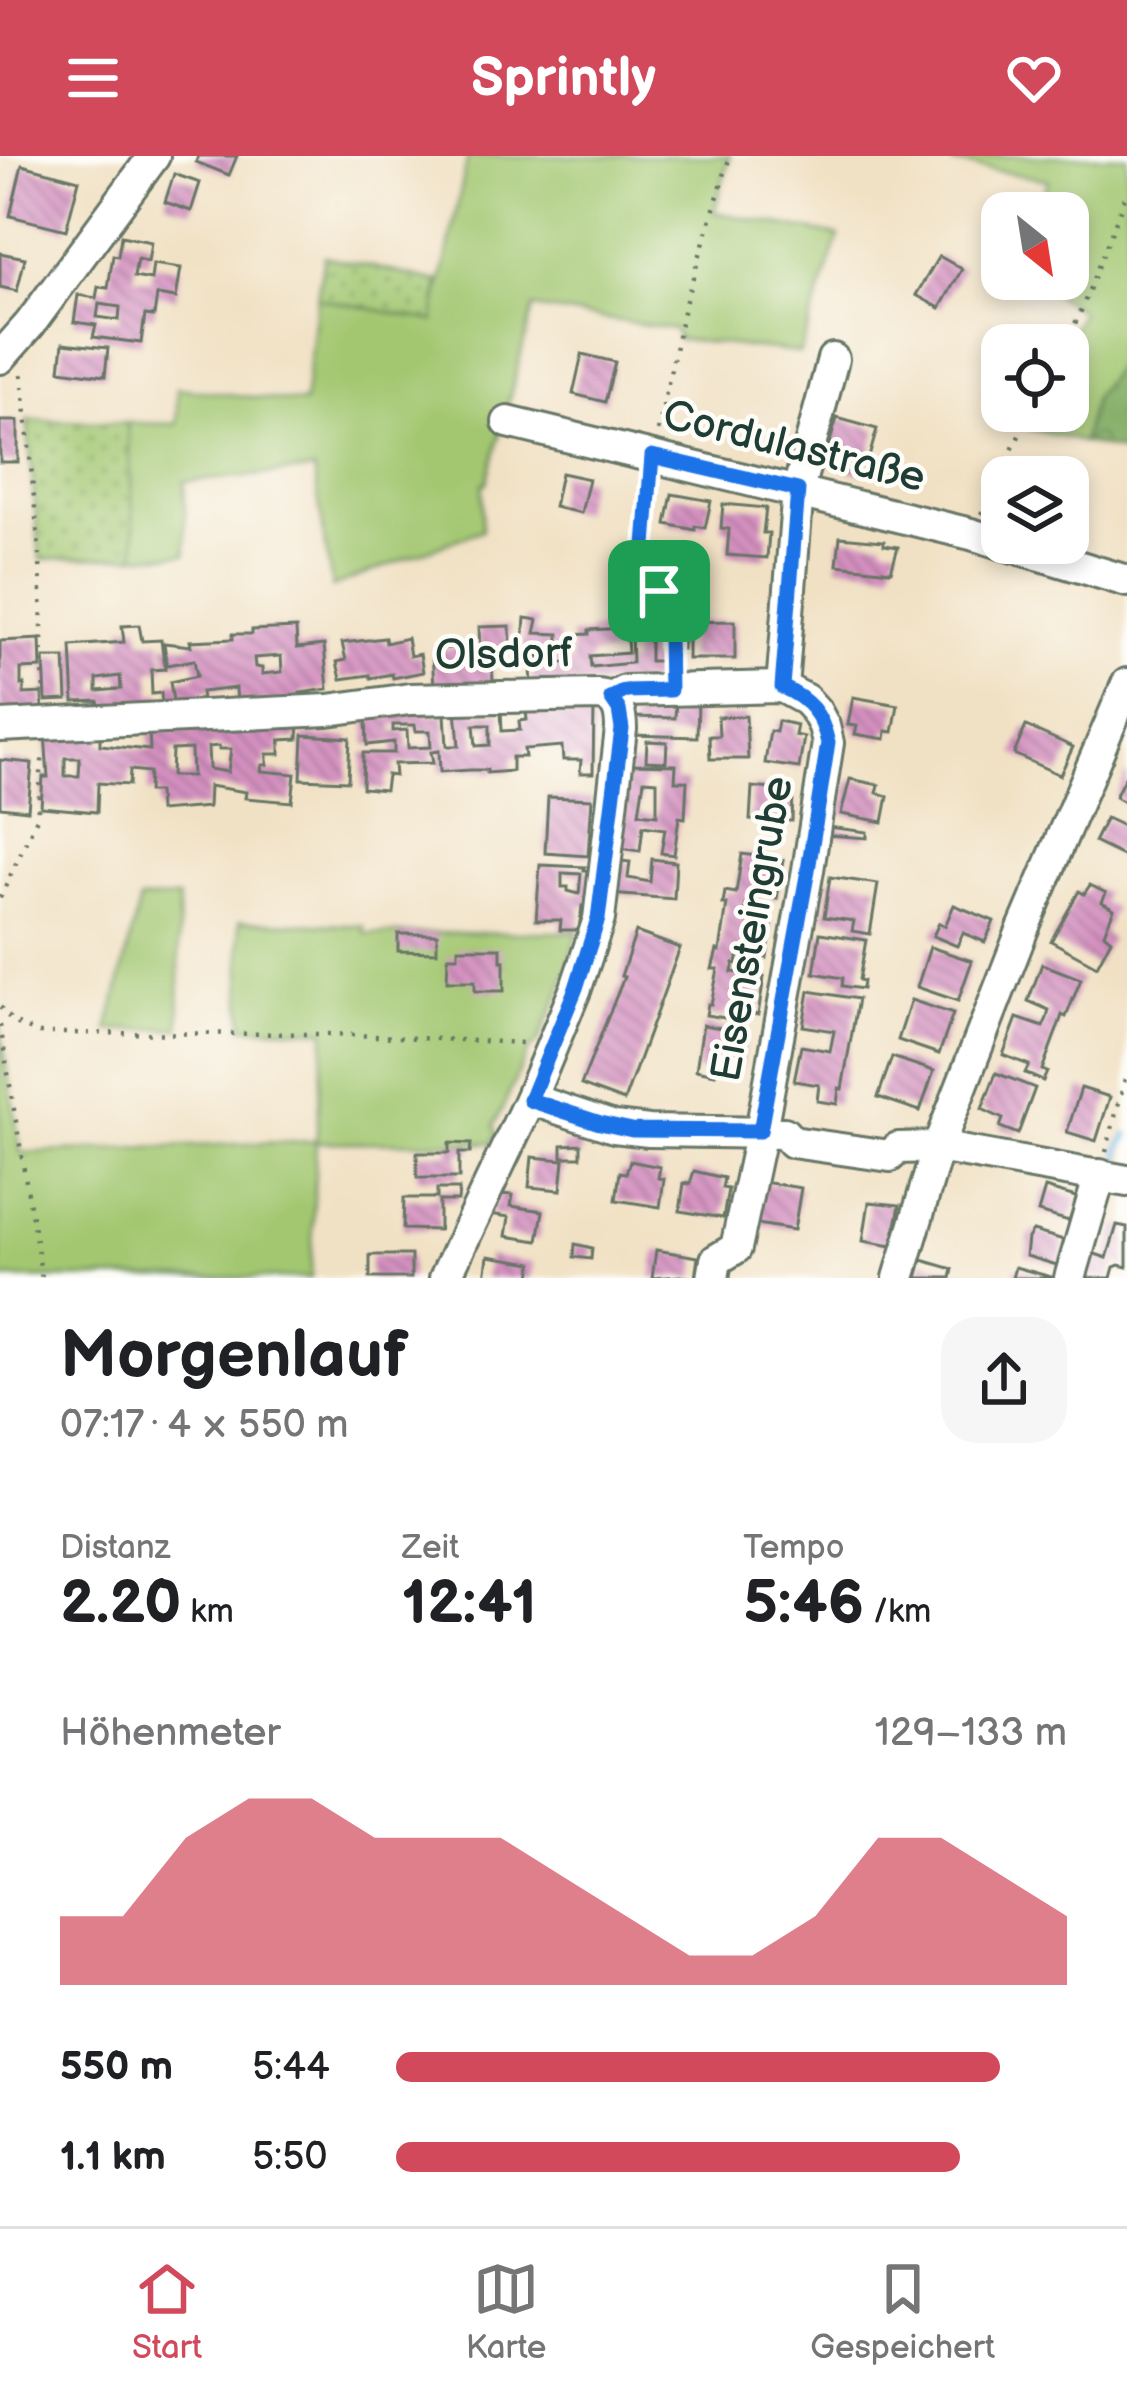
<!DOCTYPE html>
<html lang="de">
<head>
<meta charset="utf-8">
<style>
	:root { --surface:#fff; --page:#f6f6f6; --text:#202124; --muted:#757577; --line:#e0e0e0; --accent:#d1495b }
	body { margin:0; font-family:"Balsamiq Sans",sans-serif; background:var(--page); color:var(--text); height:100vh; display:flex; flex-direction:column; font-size:45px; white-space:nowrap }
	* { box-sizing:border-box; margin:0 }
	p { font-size:39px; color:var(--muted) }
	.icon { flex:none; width:66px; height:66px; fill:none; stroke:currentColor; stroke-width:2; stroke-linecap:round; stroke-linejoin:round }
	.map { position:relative; height:1122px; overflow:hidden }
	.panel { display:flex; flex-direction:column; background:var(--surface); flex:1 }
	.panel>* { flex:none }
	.needle { width:78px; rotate:150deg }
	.controls { position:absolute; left:981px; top:36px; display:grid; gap:24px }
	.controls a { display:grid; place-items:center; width:108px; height:108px; border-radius:24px; background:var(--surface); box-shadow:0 6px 18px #0003; font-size:60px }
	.pin { position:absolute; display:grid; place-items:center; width:102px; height:102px; color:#fff; margin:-51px; border-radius:24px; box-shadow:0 6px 18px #0006 }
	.round { display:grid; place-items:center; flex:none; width:126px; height:126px; border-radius:36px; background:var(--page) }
	.headline { display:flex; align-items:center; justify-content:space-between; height:204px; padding:0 60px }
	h1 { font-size:66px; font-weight:700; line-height:90px }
	.figures { display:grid; grid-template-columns:repeat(3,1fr); gap:18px; height:204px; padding:12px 60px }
	.figures div { display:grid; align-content:center }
	.figures b { font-size:60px; font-weight:700 }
	.figures small { font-size:33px; font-weight:400 }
	.figures p { font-size:33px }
	.chart { height:336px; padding:24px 60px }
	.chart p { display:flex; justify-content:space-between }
	.chart svg { width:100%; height:216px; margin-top:12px; fill:var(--accent); opacity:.7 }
	ul { padding:0 60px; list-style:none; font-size:39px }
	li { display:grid; grid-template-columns:192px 144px 1fr; align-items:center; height:90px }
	li i { height:30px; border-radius:15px; background:var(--accent) }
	header { display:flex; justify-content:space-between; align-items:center; height:156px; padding:0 60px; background:var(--accent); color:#fff; font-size:54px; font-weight:700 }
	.tabs { display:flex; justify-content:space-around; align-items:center; height:168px; border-top:3px solid var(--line); background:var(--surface); font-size:33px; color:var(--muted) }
	.tabs a { display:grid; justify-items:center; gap:6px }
	.tabs .selected { color:var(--accent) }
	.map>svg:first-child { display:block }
	.green { fill:#a3c771; stroke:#618252; stroke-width:3 }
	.forest { fill:url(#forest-crowns); stroke:#50744c; stroke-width:3 }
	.garden { fill:url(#garden-dots); stroke:#618252; stroke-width:3 }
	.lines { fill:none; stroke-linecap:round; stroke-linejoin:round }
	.stream { stroke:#77c0f0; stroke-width:6 }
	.building { fill:url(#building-back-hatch); fill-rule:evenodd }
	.minor-casing { stroke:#687666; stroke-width:36 }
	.path { stroke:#687666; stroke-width:4.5; stroke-dasharray:3 9; stroke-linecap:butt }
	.minor { stroke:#fff; stroke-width:30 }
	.route-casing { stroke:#fff; stroke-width:24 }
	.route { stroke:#1a73e8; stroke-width:15 }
	.labels { text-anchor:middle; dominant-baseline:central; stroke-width:9; stroke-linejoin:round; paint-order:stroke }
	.street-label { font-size:42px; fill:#1f3d34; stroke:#fdfcf7 }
</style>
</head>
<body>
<header><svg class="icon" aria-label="menu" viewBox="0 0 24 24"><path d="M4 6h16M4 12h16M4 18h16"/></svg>Sprintly<svg class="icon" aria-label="heart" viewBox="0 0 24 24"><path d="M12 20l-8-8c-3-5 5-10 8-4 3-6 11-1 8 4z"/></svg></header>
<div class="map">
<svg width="1127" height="1122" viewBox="0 0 1127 1122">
	<defs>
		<pattern id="forest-crowns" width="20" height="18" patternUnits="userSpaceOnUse" patternTransform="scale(3)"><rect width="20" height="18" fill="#82ac63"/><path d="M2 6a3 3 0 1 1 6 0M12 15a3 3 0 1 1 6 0" fill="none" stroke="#6a8d52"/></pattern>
		<pattern id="garden-dots" width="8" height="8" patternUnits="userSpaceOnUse" patternTransform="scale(3)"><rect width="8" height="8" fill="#a3c771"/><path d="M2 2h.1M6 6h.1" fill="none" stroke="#84a35e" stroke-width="1.8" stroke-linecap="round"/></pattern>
		<pattern id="building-back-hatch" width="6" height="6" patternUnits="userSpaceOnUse" patternTransform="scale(3)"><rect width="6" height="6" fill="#d490c0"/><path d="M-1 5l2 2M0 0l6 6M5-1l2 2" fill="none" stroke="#ab779d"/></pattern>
	</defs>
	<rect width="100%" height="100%" fill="#fdfcf7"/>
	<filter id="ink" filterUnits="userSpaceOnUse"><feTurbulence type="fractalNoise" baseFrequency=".00833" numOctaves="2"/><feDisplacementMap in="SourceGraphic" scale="24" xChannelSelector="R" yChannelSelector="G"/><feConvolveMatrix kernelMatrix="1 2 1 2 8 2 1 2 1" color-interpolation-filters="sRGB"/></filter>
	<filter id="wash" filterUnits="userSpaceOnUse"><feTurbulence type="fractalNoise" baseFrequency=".004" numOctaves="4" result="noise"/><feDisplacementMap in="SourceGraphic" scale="48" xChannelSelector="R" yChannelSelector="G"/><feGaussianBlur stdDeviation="2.7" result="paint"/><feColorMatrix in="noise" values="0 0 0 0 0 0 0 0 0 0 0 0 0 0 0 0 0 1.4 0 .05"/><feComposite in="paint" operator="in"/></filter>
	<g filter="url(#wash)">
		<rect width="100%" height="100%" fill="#f1e1c4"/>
		<g class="green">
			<path d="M468,0H730L714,56L839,80L800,197L678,183L674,173L533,152L487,327L483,328L482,374L332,431L314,314L184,326L186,398L136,400L127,267L177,268V232L304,247L317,142L433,165Z"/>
			<path d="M954,0H1127V297L1022,271L1031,255H1068V189H1065L1081,155L1028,123H1068V57H1034L1049,24L952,7Z"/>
			<path d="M178,742L180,872L108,875L140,744Z"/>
			<path d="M239,765L364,770L365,778L578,776L560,837L537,888L530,892L494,970L497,977L492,987L316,986L311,1122H0V869L21,997L316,985L325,874L243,871Z"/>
		</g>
		<path class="forest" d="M1127,195V297L1082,286L1094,241Z"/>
		<g class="garden">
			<path d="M324,100L439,126L434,165L317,142Z"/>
			<path d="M27,264L127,267L136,400L40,403Z"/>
		</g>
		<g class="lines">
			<path class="stream" d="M1121,1009L1119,993L1127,979"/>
		</g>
		<g id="blocks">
			<g class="building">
				<path d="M198,0H237L229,19L196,6Z"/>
				<path d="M22,9L79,24L66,74L10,60Z"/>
				<path d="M174,18L200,27L191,55L165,46Z"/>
				<path d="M121,80L151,86L148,106L137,103L134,121L151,124L153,108L181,112L176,142L157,139L154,160L145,159L141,187L93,181L96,169L74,166L78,139L96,142L98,131L108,132L113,99L118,100ZM99,148L120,151L119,164L97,161Z"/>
				<path d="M0,97L25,102L17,135L0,131Z"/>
				<path d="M939,100L962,113L940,152L916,139Z"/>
				<path d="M63,187L108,192L105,220L60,214Z"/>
				<path d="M582,198L615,206L605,246L573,238Z"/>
				<path d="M837,262L877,273L864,319L824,307Z"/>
				<rect x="0" y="265" width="18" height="41"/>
				<path d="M561,317L589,323L581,357L554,351Z"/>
				<path d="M672,338L711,345L705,372L695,370V374L666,368Z"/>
				<path d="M723,348L766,352L763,377H769L767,402L727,399L729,373L721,372Z"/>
				<path d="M840,381L884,385V389L898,391L891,415L837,409Z"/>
				<path d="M525,462L538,464L535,477L559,478V507L572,506L571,479L589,478V474L626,472L628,497L590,500L591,511L632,507L631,478H650V505H666V522L633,528L532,531L531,511L540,510L541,500L522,501Z"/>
				<path d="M672,463H683L682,493H671Z"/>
				<path d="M735,465V503H688V466Z"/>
				<path d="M139,469L142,485L161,484L165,513L151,514L152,538L161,537L163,557L101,559L98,545L74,546L71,490L124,486L122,470ZM120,520L121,533L97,535V523Z"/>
				<path d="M510,470L511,494L480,496L479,471Z"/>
				<path d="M296,472L297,492L324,489L328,533L300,537V545L237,548L236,532L201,536L203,551H174L170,526L197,520L194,504L167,509L164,487L191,490L190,485L233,483V478H252V474ZM281,500L282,516L262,518V512L255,511L254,502Z"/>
				<path d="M385,482L386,487L407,482L410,500L420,498L423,516L393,522L392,518L371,522L370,519L341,523L337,506L346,504L342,487Z"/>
				<path d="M40,483L41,512L21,513V529L24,528V538L42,537L43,560L0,561V485Z"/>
				<path d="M463,491L462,500H492L493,529L434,533L432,493Z"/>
				<path d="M44,502H65L67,544L46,545Z"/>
				<path d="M853,541L898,549L893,576L886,575L885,583L855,578L857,570L848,569Z"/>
				<path d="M676,544H698L697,581L631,579V561L675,562Z"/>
				<path d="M594,551L593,617H580L581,604H563L562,590L524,593L525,601H512V615L487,617V614H470L440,616L439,595L431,596L433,607L394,608L395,620L387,619L385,634L362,632L363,597H394V586L367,589L366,563L393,561L392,555H429L430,558H445L447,590H459L456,553L473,552L474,557L501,555L502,575L520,574L519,565L527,564L526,555ZM393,569H415L416,575H430L431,591L408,592L407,574L393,575ZM474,569H490V589L476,590Z"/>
				<path d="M746,560L748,603H710L709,580H719L718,561Z"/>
				<path d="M778,565L797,569L795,579L804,581L799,612L765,607L770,575L776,576Z"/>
				<path d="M299,567L298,583L280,584V598H267V609H262L261,615L295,618L292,646L245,642L246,636L209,630L208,651L159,655L158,636H148L149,616L130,614L129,629L98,627L97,656L41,651L43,621H48L45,577L100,580V589L150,594L149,574ZM219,590V593H231L228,616L209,613L208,591ZM191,593L192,620H171L172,594ZM65,602H80L79,620H65Z"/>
				<path d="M1026,570L1073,591L1060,619L1014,598Z"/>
				<path d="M303,579L350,582L348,625L301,623Z"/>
				<path d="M647,585L667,586L666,606L646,605Z"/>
				<path d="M0,604L32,607L28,654L0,651Z"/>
				<path d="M628,608L676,609L675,625H687L685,662L679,661L674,699L661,697L665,673L643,670L640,695L620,692ZM644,624L657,625V659L639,657Z"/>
				<path d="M1127,617V648L1115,641Z"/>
				<path d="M850,623L879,629L877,637L888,640L883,666L841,658Z"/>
				<path d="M752,631L793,635L792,665L750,664Z"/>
				<path d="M548,641L592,643L588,700L545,697Z"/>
				<path d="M1106,662L1127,672V702L1094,686Z"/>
				<path d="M828,671L867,676V682L827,679Z"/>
				<path d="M742,698L783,704L777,743L752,739L749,751L746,750L745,762L772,766L767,802L739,797L737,808L734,807L732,816L764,821L758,859L727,853L725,862L706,859L708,848H711L718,813H712L717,794L720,795L727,748H723L725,735L736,737Z"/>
				<path d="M652,703L676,706L674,743L610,738L613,704L630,706L628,722L650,726Z"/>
				<path d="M540,709L585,711L584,714L598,715L593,751L582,750L579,774H560L561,764H536ZM562,717L581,718L579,738L568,735V731H562Z"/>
				<path d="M830,721L878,728L870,778L852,775L854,765L824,761Z"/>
				<path d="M1090,729L1106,737L1102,746L1114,753L1104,777L1111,783L1097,810L1051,785L1079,735L1084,738Z"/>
				<path d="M954,749L994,765L985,786L963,777L957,790L933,780L939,767L945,770Z"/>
				<path d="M636,776L680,792L624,945L581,929L624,821L621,820Z"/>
				<path d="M820,777L866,784L859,824L863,825L862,833L842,830L843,822L814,817Z"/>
				<path d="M398,778H437V796L398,795Z"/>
				<path d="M930,791L972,805L958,845L917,831Z"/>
				<path d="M458,792H501V805H504V835H475V825H447L448,800H458Z"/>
				<path d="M1042,808L1081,823L1066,861L1062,859L1059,868L1042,914L1047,916L1043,925L1025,917L1029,909L1003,899L1017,862L1043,871L1047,862L1049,854L1028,845Z"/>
				<path d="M809,835L858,843L842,933L839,932L837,948L817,945L819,929L794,925L801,890L830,895L834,875L803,870Z"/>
				<path d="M911,844L953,858L939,898L898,884Z"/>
				<path d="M703,869L746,876L741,912L717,908L715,918L696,914Z"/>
				<path d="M892,901L934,915L920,955L878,941Z"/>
				<path d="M996,917L1035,932L1018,978L1000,971L1003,963L982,953Z"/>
				<path d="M1081,932L1110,941L1096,985L1067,976Z"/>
				<path d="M449,987L471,988L470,997H459V1022H417V997H449Z"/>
				<path d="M581,988V1001H562V989Z"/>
				<path d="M532,1001L564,1004L561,1034L529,1031Z"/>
				<path d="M630,1005L660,1011L658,1022L664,1023L660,1051L616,1044L620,1016L626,1017Z"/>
				<path d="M694,1015L724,1022L722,1032L728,1033L723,1062L680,1055L684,1027L690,1028Z"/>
				<path d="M763,1026L801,1032L794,1074L757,1068Z"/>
				<path d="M1045,1032L1076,1041L1077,1046L1069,1065L1038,1056Z"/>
				<path d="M437,1033H459L458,1045H439V1074L403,1073L404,1042H437Z"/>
				<path d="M500,1038L513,1039L511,1050L543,1055L538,1085L506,1080L509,1061L490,1058Z"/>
				<path d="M869,1046L900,1049L892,1090L863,1085Z"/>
				<path d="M1117,1069L1127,1071V1111L1119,1109L1114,1111L1111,1122H1084L1092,1097L1107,1102Z"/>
				<path d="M1033,1075L1064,1084L1060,1107L1057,1109L1026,1100L1028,1082Z"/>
				<path d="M575,1088L592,1092L591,1103L574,1101Z"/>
				<path d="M656,1094L698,1101L695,1122L680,1120L652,1122Z"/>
				<rect x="370" y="1099" width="41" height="23"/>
				<path d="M488,1100L533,1107L531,1122H485Z"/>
				<path d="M922,1104L953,1113L951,1122H917Z"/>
				<path d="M1015,1111L1051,1121V1122H1012Z"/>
			</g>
		</g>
	</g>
	<g filter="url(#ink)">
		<use href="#blocks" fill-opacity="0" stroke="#687666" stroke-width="3"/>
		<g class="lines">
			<g class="minor-casing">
				<g id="minor">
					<path d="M0,202L30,168L154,0"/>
					<path d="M508,266L971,378L1127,425"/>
					<path d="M782,531L798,334L833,203"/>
					<path d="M611,542L625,535L782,531L806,544L816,555L824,570L828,587L808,714L761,975L736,1092L716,1104L713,1122"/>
					<path d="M0,570L328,554L410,543L597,539C617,540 621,555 621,573L599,763L576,832L530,943L445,1122"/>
					<path d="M530,943L614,971L649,975L784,977L792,986L890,1000L898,992L938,991L1127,1025"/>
					<path d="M899,1122L938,991L1022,775L1127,528"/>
					<path d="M1070,1122L1100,1019"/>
				</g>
			</g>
			<g class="path">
				<path d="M1065,189L1081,155L1127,36"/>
				<path d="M22,218L40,403L44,541"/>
				<path d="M658,275L684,151L730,0"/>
				<path d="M650,327L645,389L663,449L669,480V510"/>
				<path d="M981,358L1031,255"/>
				<path d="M0,742L37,662L43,595"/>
				<path d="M0,851L13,866L39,877L333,878L523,887"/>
				<path d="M0,869L42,1122"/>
				<path d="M1106,996L1127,915"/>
			</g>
			<use href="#minor" class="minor"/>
		</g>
	</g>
	<g class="lines" filter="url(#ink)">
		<g class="route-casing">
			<path id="route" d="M652,300L798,334L782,531C809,543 822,558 828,587L808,714L760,975L632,974L600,967L530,944L576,832L598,763L622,573L619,554L611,542L625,535L670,534L669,480L663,449L645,389Z"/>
		</g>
		<use href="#route" class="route"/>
	</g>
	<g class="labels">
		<g class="street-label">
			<text transform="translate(794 291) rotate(14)">Cordulastraße</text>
			<text transform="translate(504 499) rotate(-1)">Olsdorf</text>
			<text transform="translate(753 773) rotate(-80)">Eisensteingrube</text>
		</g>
	</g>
</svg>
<div class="controls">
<a><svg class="needle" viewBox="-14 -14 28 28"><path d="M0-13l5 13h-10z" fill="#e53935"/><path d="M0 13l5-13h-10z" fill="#757577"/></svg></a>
<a><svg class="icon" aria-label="locate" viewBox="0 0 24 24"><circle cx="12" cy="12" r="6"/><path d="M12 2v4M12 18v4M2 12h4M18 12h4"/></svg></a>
<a><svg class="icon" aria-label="layers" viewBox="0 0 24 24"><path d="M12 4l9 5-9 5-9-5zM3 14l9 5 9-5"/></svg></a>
</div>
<div class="pin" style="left:659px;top:435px;background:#1e9e55"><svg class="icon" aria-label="arrive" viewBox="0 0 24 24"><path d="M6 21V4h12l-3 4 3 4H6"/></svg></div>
</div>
<section class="panel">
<div class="headline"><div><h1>Morgenlauf</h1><p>07:17 · 4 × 550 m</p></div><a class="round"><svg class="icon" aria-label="share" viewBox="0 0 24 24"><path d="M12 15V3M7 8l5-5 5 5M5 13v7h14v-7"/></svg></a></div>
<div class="figures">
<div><p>Distanz</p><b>2.20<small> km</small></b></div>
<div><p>Zeit</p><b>12:41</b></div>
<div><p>Tempo</p><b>5:46<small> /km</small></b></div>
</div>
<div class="chart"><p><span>Höhenmeter</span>129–133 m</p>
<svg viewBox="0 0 160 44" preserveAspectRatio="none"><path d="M0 44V30L10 30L20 14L30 6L40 6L50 14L60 14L70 14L80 22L90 30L100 38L110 38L120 30L130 14L140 14L150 22L160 30V44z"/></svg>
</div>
<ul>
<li><b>550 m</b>5:44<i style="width:90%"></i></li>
<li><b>1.1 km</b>5:50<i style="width:84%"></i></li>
</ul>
</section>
<nav class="tabs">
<a class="selected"><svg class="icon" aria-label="home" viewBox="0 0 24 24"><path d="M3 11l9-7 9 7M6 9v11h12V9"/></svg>Start</a>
<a><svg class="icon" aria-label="map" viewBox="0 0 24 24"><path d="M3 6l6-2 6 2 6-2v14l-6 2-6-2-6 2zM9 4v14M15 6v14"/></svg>Karte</a>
<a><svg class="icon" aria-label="saved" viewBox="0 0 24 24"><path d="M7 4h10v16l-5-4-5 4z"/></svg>Gespeichert</a>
</nav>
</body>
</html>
